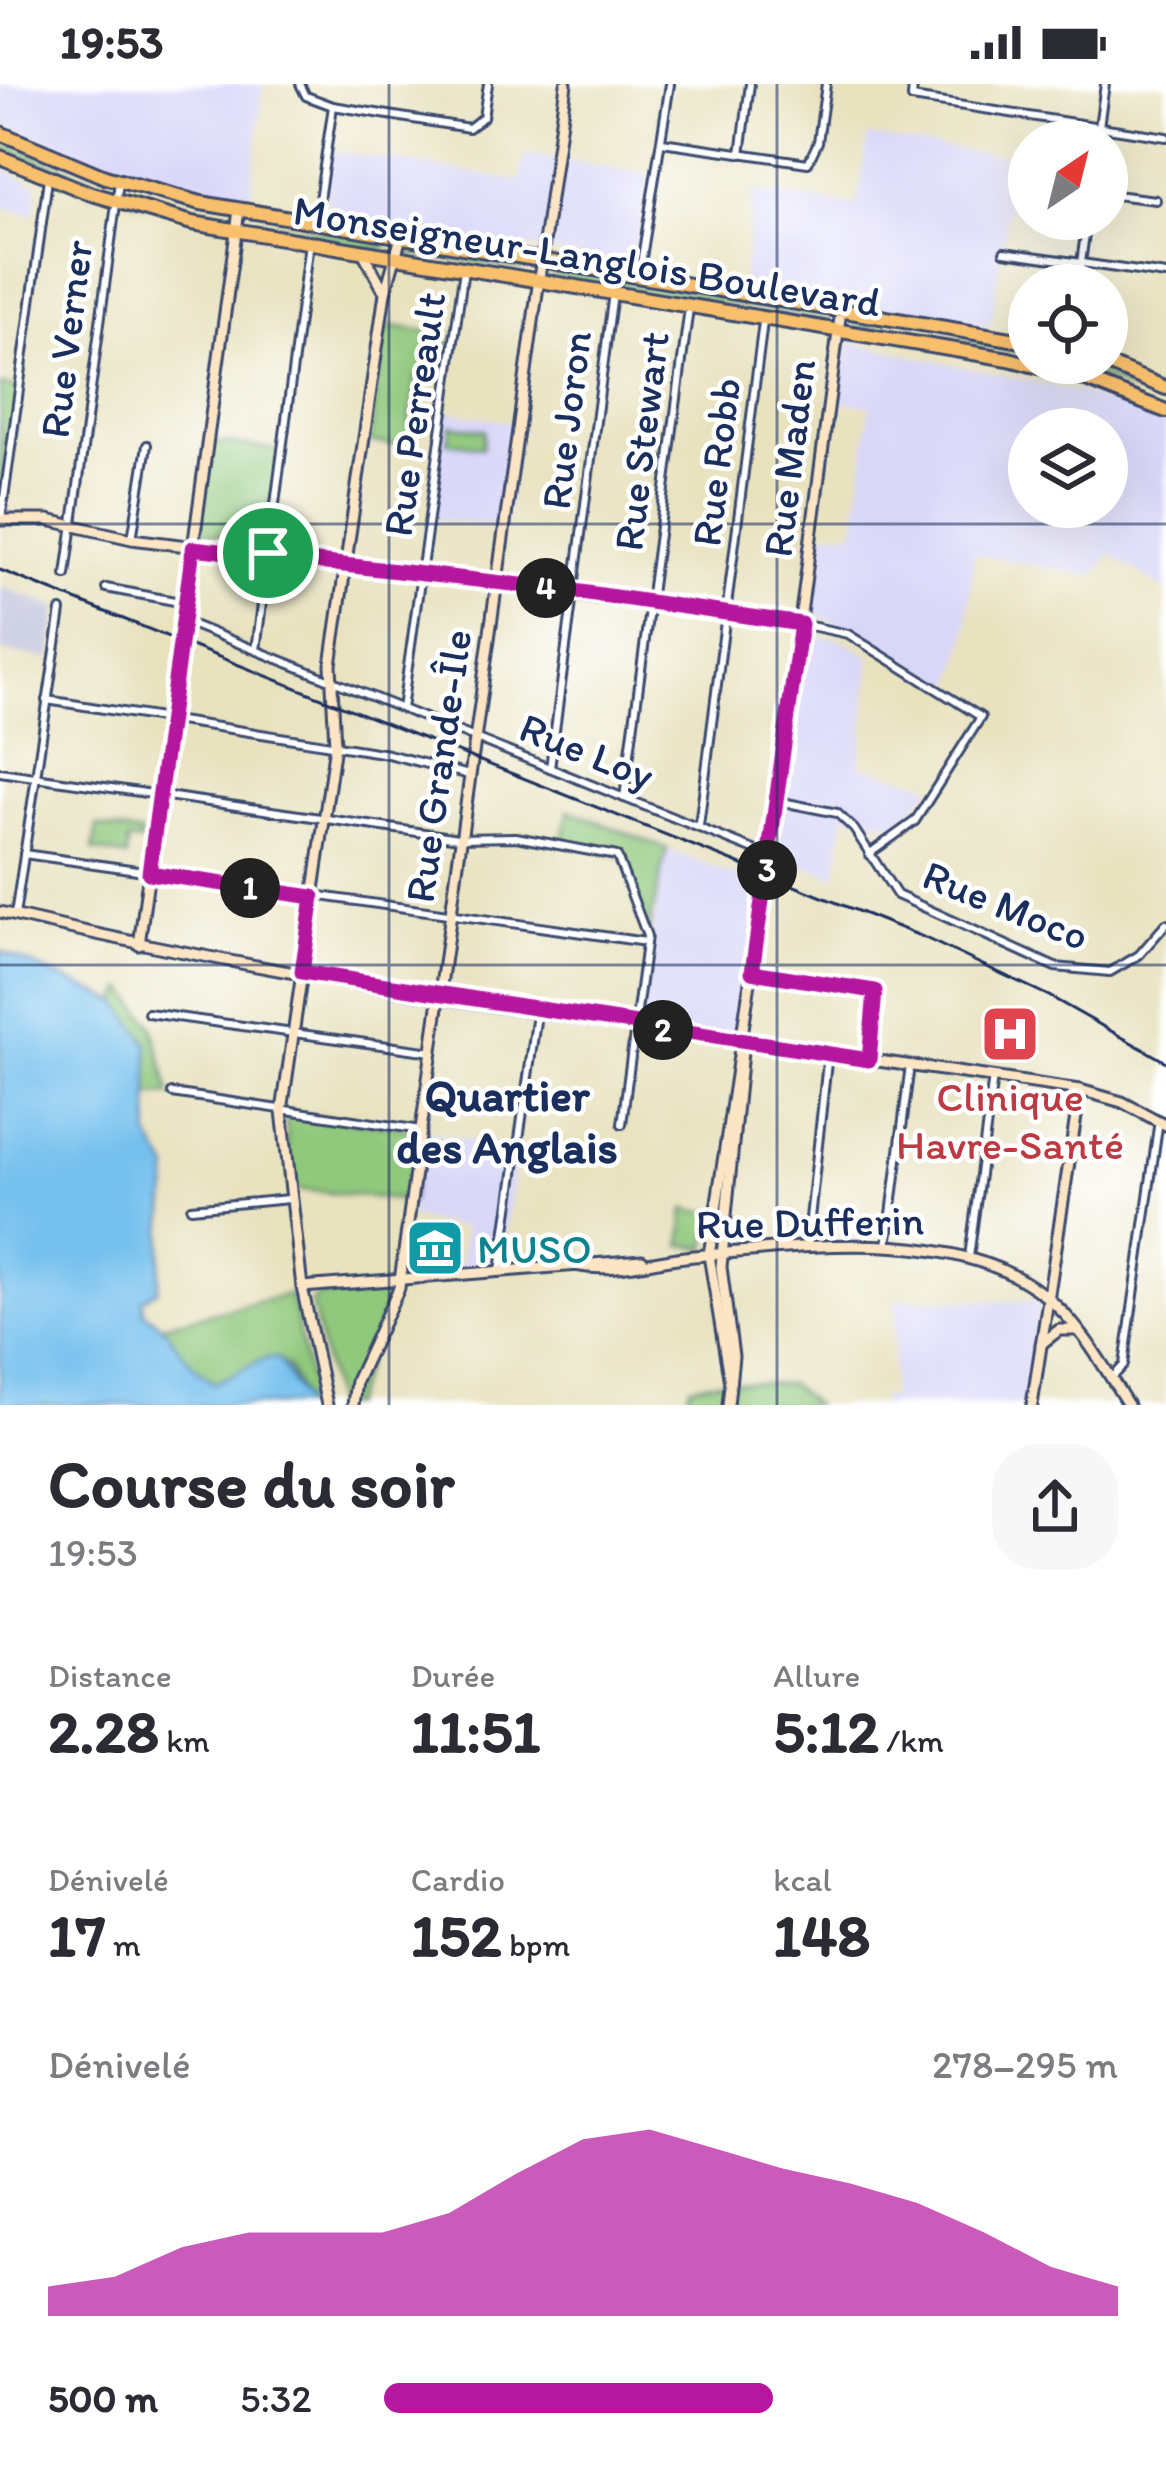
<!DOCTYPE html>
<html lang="fr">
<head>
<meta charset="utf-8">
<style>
	:root { --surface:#fff; --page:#f7f7f7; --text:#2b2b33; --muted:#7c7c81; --accent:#b5179e }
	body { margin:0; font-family:Itim,sans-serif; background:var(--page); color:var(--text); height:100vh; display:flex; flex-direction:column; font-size:45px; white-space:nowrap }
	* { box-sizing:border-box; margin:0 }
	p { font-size:39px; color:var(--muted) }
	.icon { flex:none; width:66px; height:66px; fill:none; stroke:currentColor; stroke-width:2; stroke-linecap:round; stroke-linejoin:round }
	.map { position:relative; height:1321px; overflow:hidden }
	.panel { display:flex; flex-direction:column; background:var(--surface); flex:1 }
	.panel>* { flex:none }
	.needle { width:78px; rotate:35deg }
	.tools { position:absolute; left:1008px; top:36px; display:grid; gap:24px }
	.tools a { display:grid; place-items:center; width:120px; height:120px; border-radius:50%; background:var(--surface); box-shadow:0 12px 48px #0002; font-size:60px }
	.pin { position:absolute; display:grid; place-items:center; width:102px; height:102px; color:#fff; margin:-51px; border:6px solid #fff; border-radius:50%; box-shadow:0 3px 12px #0007 }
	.km { position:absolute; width:60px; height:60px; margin:-30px; border-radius:50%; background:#222; color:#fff; font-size:33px; line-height:60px; text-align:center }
	.round { display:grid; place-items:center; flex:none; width:126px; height:126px; border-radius:48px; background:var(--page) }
	.headline { display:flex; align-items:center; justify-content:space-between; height:204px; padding:0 48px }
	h1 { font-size:66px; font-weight:800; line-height:90px }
	.metrics { display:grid; grid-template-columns:repeat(3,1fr); gap:18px; height:204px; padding:12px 48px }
	.metrics div { display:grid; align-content:center }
	.metrics b { font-size:60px; font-weight:800 }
	.metrics small { font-size:33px; font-weight:400 }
	.metrics p { font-size:33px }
	.chart { height:336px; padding:24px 48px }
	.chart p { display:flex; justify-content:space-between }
	.chart svg { width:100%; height:216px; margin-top:12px; fill:var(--accent); opacity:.7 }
	ul { padding:0 48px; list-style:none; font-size:39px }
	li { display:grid; grid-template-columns:192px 144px 1fr; align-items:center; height:90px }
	li i { height:30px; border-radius:15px; background:var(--accent) }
	.status { display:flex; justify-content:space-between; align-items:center; height:84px; padding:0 60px; background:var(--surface); direction:ltr }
	.status svg { height:33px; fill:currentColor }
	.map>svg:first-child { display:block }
	.built { fill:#d9d7f8; fill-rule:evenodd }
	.industrial { fill:#c0c2dd }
	.green { fill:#90c87b; stroke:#567c6c; stroke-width:3 }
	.water { fill:#75c0ee; stroke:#4878a6; stroke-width:3 }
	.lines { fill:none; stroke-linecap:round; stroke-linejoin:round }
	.street-casing { stroke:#3a4a6d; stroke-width:12 }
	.secondary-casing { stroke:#3a4a6d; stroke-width:15 }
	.highway-casing { stroke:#3a4a6d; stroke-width:18 }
	.street { stroke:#fff; stroke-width:6 }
	.secondary { stroke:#fce5c4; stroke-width:9 }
	.highway { stroke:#f8bf6c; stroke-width:12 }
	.rail { stroke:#1b2f5e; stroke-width:3 }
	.route-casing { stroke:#fff; stroke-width:24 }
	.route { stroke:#b5179e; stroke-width:15 }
	.grid { fill:none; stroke:#1b2f5e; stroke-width:3; stroke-opacity:0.55 }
	.labels { text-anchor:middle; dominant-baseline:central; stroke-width:9; stroke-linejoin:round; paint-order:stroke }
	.street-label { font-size:42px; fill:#1b2f5e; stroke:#fff }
	.health-label { font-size:42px; fill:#be3a42; stroke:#fff }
	.culture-label { font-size:42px; fill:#0d838f; stroke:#fff; text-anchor:start }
	.neighbourhood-label { font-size:45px; font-weight:bold; fill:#1b2f5e; stroke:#fff }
</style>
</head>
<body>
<div class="status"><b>19:53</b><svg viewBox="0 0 49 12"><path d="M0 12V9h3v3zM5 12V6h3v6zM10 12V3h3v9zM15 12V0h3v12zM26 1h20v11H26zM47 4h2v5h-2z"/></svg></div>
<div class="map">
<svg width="1166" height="1321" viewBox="0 0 1166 1321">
	<rect width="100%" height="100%" fill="#fff"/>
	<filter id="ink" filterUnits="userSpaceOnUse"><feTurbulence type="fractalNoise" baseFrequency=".00833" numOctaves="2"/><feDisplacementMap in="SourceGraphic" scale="24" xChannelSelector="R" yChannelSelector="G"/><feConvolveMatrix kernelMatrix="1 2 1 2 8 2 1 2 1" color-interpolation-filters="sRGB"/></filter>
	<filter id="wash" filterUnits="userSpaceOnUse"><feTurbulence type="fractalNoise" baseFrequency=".004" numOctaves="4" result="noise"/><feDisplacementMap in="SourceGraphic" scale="48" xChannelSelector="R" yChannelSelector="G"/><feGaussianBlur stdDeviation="2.7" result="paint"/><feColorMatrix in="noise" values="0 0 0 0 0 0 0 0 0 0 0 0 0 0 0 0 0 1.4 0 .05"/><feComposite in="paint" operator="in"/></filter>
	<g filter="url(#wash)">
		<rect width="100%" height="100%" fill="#e8e2bf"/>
		<g class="built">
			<path d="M0,0H264L249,124L133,92L12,44L0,38Z"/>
			<path d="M868,52L1015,74L991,241L742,202L754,107L857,122Z"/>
			<path d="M327,66L520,97L525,70L653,91L632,181L327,132Z"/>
			<path d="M0,83L37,101L34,131L0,123Z"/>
			<path d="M849,258L1084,309L1166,341V507L1110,470L1094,492L974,470L966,553L953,603L868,554L812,529L822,448H854L858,423L870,322L837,317ZM1029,345H1107V423H1029Z"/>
			<path d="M445,327L520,340L505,443L430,435Z"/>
			<path d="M815,552L840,555L871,573L860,681L933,702L897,741L845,730L836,793L773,771L805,560Z"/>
			<path d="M667,765L757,801L743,957L635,943Z"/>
			<path d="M421,1046L517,1067L500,1187L459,1191L464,1144L409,1133Z"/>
			<path d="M896,1215L1039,1218L1025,1321H880L881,1314H891Z"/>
		</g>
		<path class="industrial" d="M0,502L57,524L50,575L0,567Z"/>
		<g class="green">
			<path d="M0,57L104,99L108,104L0,66Z"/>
			<path d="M128,108L223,130L231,136L132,116Z"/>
			<path d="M248,136L384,155L388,159L383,166L252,143Z"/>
			<path d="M405,162L520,177L526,181L523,186L416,171L403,167Z"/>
			<path d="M554,185L823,228L831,232L823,235L561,195L551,190Z"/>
			<path d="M857,238L1011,262L1029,265V271L854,242Z"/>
			<path d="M384,241L450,250L445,295L416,292L407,363L370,358Z"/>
			<path d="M1083,282L1166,312V322L1089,290Z"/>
			<path d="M0,301L21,304L0,436Z"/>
			<path d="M451,341L485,346L483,363L448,358Z"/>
			<path d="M212,357L278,366L267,457L200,448Z"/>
			<path d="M568,726L667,765L646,858L627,774L563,756Z"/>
			<path d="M97,742L141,750L140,758L128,757L127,773L93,766Z"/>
			<path d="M125,905L153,942L170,1010L149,1011L148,960L118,918Z"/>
			<path d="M285,1028L421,1046L411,1117L291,1105Z"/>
			<path d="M685,1125L713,1129L707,1164L682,1161Z"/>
			<path d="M390,1208L351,1321H334L311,1218L318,1211Z"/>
			<path d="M291,1210L314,1321H305L288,1283L267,1274L214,1299L190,1284L162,1241Z"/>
			<path d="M716,1297L790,1300L814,1321H684L690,1302Z"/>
		</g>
		<path class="water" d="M0,867L118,918L148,960L150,1054L169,1085L158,1205L142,1216L145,1230C170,1240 181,1279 214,1299L267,1274L279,1275L305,1321H0Z"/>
	</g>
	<g filter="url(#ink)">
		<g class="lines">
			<g class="street-casing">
				<g id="street">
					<path d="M300,0L306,12L333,22"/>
					<path d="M913,0L912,14L1166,53"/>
					<path d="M1097,57L1105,0"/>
					<path d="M662,58L808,79L818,58L826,0"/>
					<path d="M741,70L750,0"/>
					<path d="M1019,99L1029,100"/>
					<path d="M1107,110L1156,116"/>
					<path d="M316,136L333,22L469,44L483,33L488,0"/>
					<path d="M1004,168L1166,191"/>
					<path d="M639,192L670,0"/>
					<path d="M1078,201L1087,135"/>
					<path d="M1,436L48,95"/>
					<path d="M132,455L147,361"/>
					<path d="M66,491L119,98"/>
					<path d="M106,504L185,519"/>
					<path d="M183,537L769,772"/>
					<path d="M801,540L848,550L981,633L915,737L869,770"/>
					<path d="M256,566L309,159"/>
					<path d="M47,616L388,670L469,691"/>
					<path d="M402,625L464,185"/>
					<path d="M550,684L613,209"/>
					<path d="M0,688L459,754L516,753L617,772L647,852L622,1040"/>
					<path d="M624,714L689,224"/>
					<path d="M777,717L837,729L854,745L897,811L1055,883L1110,888L1139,871L1166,840"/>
					<path d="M699,742L763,238"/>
					<path d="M24,770L646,858"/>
					<path d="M15,831L61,527"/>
					<path d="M752,888L875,907L869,975"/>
					<path d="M148,929L432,968"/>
					<path d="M172,1009L421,1046"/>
					<path d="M191,1124L289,1115"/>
					<path d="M807,1162L828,969"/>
					<path d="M887,1162L910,981"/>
					<path d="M969,1173L993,993"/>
					<path d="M500,1187L537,930"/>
					<path d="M1111,1295L1124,1281L1159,1036"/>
				</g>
			</g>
			<g class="secondary-casing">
				<g id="secondary">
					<path d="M363,168L383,205"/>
					<path d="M0,436H48L132,455L801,540"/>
					<path d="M0,828C354,913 720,952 1080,1006L1122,1018L1166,1041"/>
					<path d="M139,861L239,126"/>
					<path d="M575,1181C612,1190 657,1175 694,1172C801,1163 955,1140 1044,1211C1080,1239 1104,1283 1128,1321"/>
					<path d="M302,1203L642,1176"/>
					<path d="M1041,1260L1059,1246H1078"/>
					<path d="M730,1299L709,1171L769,772L841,226"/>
					<path d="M327,1321L302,1203L282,1027L335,661L331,581L385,209L401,153"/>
					<path d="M353,1321L356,1297L399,1204L566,0"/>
					<path d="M728,1321L733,1272L721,1183L743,957"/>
					<path d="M1032,1321L1080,1006"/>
				</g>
			</g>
			<g class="highway-casing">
				<g id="highway">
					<path d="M0,49L105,93L201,119L1029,258"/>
					<path d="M0,73L89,109L192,139L1009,275L1081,294L1166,327"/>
					<path d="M1105,279L1166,304"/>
				</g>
			</g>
			<use href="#street" class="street"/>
			<use href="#secondary" class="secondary"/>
			<use href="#highway" class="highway"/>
			<path class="rail" d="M0,486L923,853L1049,912L1166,978"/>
		</g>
	</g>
	<g class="lines" filter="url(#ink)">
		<g class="route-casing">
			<path id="route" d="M193,464L574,507L801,540L752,888L875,907L869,976L302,888L313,813L149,789Z"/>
		</g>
		<use href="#route" class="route"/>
	</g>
	<path class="grid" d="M389,0V1321M777,0V1321M0,440H1166M0,881H1166"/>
	<defs>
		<g id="hospital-square" transform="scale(3)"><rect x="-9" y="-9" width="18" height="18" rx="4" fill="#e0444e" stroke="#fff"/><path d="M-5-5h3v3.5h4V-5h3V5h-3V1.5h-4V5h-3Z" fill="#fff"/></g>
		<g id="museum-square" transform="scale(3)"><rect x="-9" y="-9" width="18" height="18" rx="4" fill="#0f9aa8" stroke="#fff"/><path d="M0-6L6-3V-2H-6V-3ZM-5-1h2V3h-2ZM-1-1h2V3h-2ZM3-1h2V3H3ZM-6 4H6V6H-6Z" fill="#fff"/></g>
	</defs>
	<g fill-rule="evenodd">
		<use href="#hospital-square" x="1010" y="950"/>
		<use href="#museum-square" x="435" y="1164"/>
	</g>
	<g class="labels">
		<g class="street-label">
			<text transform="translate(587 172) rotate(9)">Monseigneur-Langlois Boulevard</text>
			<text transform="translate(66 255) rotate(-83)">Rue Verner</text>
			<text transform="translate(414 330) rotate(-82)">Rue Perreault</text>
			<text transform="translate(566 336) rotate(-83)">Rue Joron</text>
			<text transform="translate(641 357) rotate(-83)">Rue Stewart</text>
			<text transform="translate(789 374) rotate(-83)">Rue Maden</text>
			<text transform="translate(716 378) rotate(-83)">Rue Robb</text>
			<text transform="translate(587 667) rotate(22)">Rue Loy</text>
			<text transform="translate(438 682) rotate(-82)">Rue Grande-Île</text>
			<text transform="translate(1006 821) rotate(22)">Rue Moco</text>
			<text transform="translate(810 1138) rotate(-1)">Rue Dufferin</text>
		</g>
		<g class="health-label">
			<text x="1010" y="1012">Clinique<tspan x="1010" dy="48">Havre-Santé</tspan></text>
		</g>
		<g class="culture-label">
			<text x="477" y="1164">MUSO</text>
		</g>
		<g class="neighbourhood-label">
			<text x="507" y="1011">Quartier<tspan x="507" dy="52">des Anglais</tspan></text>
		</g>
	</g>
</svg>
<div class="tools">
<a><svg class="needle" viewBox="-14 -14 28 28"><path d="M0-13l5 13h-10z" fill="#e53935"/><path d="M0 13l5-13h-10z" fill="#7c7c81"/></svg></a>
<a><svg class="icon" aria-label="locate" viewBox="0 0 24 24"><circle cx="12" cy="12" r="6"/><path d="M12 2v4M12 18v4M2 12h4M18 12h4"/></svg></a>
<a><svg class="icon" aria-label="layers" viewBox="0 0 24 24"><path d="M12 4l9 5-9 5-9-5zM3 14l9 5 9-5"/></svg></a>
</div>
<div class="pin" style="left:268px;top:469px;background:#1e9e55"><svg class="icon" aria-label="arrive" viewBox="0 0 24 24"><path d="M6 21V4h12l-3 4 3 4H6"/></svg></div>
<b class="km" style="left:250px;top:804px">1</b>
<b class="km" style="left:663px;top:946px">2</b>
<b class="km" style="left:767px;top:786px">3</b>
<b class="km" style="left:546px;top:504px">4</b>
</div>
<section class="panel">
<div class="headline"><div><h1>Course du soir</h1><p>19:53</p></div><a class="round"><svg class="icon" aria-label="share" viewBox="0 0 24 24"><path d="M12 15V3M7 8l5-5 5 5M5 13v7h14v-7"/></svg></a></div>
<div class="metrics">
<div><p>Distance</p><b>2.28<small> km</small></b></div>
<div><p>Durée</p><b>11:51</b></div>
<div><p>Allure</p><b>5:12<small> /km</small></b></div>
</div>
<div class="metrics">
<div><p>Dénivelé</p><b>17<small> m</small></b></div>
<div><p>Cardio</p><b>152<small> bpm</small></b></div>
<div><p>kcal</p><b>148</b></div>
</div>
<div class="chart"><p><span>Dénivelé</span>278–295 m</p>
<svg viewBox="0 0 160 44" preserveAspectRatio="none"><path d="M0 44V38L10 36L20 30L30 27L40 27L50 27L60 23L70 15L80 8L90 6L100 10L110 14L120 17L130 21L140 27L150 34L160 38V44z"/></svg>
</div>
<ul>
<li><b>500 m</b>5:32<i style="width:53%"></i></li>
</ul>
</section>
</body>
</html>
